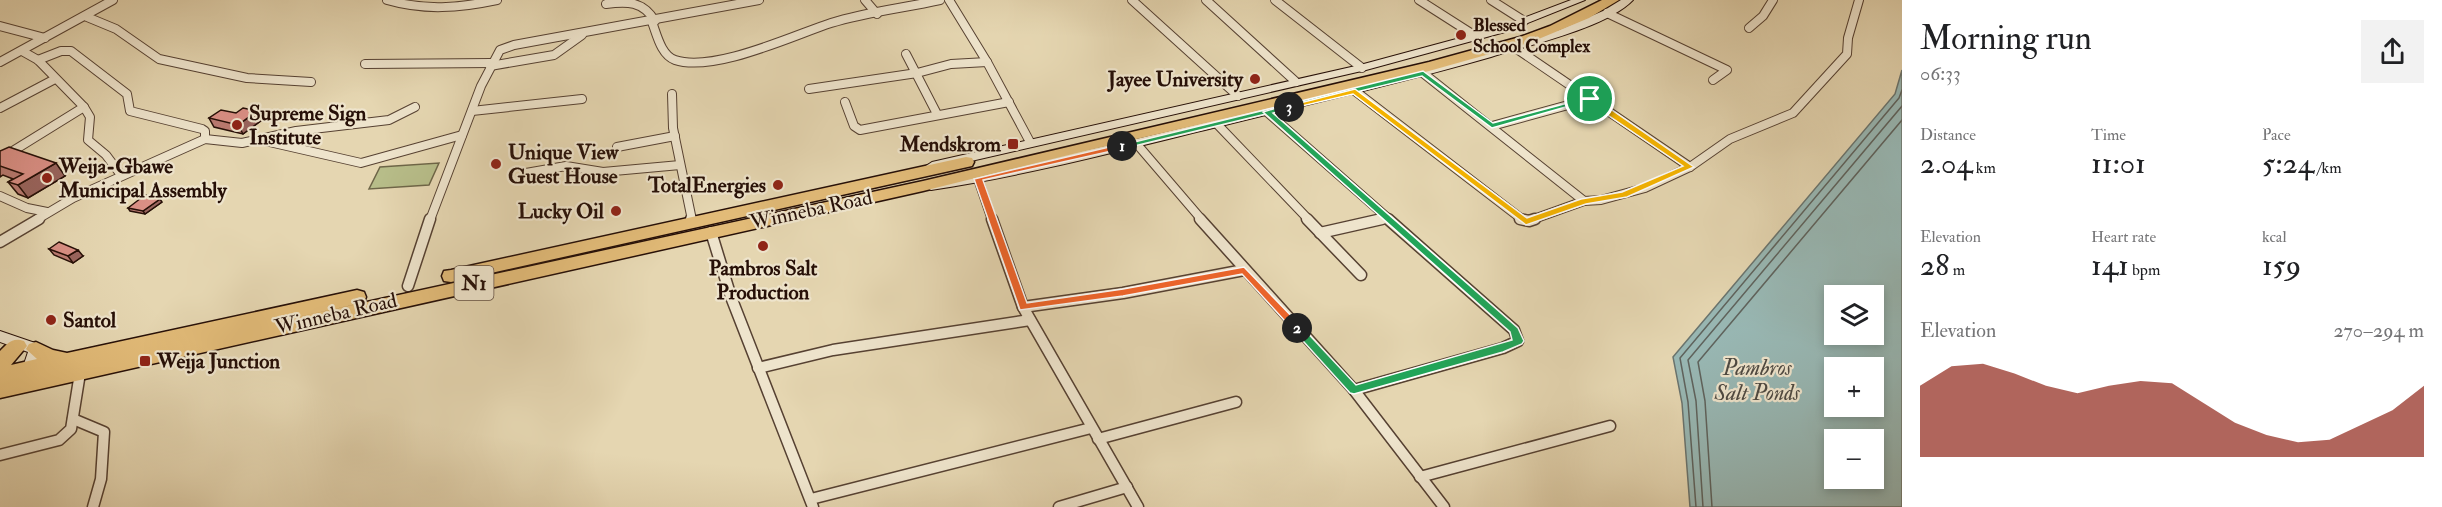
<!DOCTYPE html>
<html lang="en">
<head>
<meta charset="utf-8">
<style>
	:root { --surface:#fff; --page:#f2f2f2; --text:#202124; --muted:#757577; --accent:#8f2418 }
	body { margin:0; font-family:"IM FELL Double Pica",serif; background:var(--page); color:var(--text); height:100vh; display:flex; flex-direction:column; font-size:22px; white-space:nowrap }
	* { box-sizing:border-box; margin:0 }
	p { font-size:20px; color:var(--muted) }
	.icon { flex:none; width:33px; height:33px; fill:none; stroke:currentColor; stroke-width:2; stroke-linecap:round; stroke-linejoin:round }
	.map { position:relative; flex:1; overflow:hidden }
	.panel { display:flex; flex-direction:column; background:var(--surface); width:540px }
	.panel>* { flex:none }
	.fabs { position:absolute; left:1824px; top:285px; display:grid; gap:12px }
	.fabs a { display:grid; place-items:center; width:60px; height:60px; border-radius:0px; background:var(--surface); box-shadow:0 3px 9px #0003; font-size:30px }
	.pin { position:absolute; display:grid; place-items:center; width:51px; height:51px; color:#fff; margin:-26px; border:3px solid #fff; border-radius:50%; box-shadow:0 2px 6px #0007 }
	.km { position:absolute; width:30px; height:30px; margin:-15px; border-radius:50%; background:#222; color:#fff; font-size:16px; line-height:30px; text-align:center }
	.round { display:grid; place-items:center; flex:none; width:63px; height:63px; border-radius:0px; background:var(--page) }
	.headline { display:flex; align-items:center; justify-content:space-between; height:102px; padding:0 18px }
	h1 { font-size:33px; font-weight:600; line-height:45px }
	.figures { display:grid; grid-template-columns:repeat(3,1fr); gap:9px; height:102px; padding:6px 18px }
	.figures div { display:grid; align-content:center }
	.figures b { font-size:30px; font-weight:600 }
	.figures small { font-size:16px; font-weight:400 }
	.figures p { font-size:16px }
	.chart { height:168px; padding:12px 18px }
	.chart p { display:flex; justify-content:space-between }
	.chart svg { width:100%; height:108px; margin-top:6px; fill:var(--accent); opacity:.7 }
	main { display:flex; flex:1; min-height:0 }
	.map>svg:first-child { display:block }
	.green { fill:#b7bd89; stroke:#6e6648; stroke-width:1.5 }
	.water { fill:#98b7b3; stroke:#6a746e; stroke-width:1.5; fill-rule:evenodd }
	.lines { fill:none; stroke-linecap:round; stroke-linejoin:round }
	.shore { stroke:#5f635d; stroke-width:1.5 }
	.street-far1-casing { stroke:#564132; stroke-width:10 }
	.street-casing { stroke:#564132; stroke-width:13 }
	.secondary-casing { stroke:#260f07; stroke-width:2 }
	.highway-casing { stroke:#260f07; stroke-width:3 }
	.street-far1 { stroke:#eee4cc; stroke-width:8 }
	.street { stroke:#eee4cc; stroke-width:10 }
	.secondary { fill:#eee4cc; fill-rule:evenodd }
	.highway { fill:#e2bb78; fill-rule:evenodd }
	.wall { fill:#bb7b72; stroke:#260f07; stroke-width:1.5 }
	.shaded-wall { fill:#99645d; stroke:#260f07; stroke-width:1.5 }
	.building { fill:#da8f85; stroke:#260f07; stroke-width:1.5 }
	.split-1 { fill:#22a559; stroke:#fff; stroke-width:1.5 }
	.split-2 { fill:#f0652b; stroke:#fff; stroke-width:1.5 }
	.split-3 { fill:#22a559; stroke:#fff; stroke-width:1.5 }
	.split-4 { fill:#f5b400; stroke:#fff; stroke-width:1.5 }
	.poi-dot { fill:#8f2418; stroke:#eee4cc; stroke-width:2 }
	.labels { text-anchor:middle; dominant-baseline:central; stroke-width:4.5; stroke-linejoin:round; paint-order:stroke }
	.far-poi-label { font-size:18px; font-weight:bold; fill:#260f07; stroke:#eee4cc; text-anchor:start }
	.shield { fill:#eee4cc; stroke:#624f42; stroke-width:1.5 }
	.shield-label { font-size:20px; font-weight:bold; fill:#260f07 }
	.poi-label { font-size:21px; font-weight:bold; fill:#260f07; stroke:#eee4cc; text-anchor:start }
	.street-label { font-size:21px; fill:#260f07; stroke:#eee4cc }
	.water-label { font-size:22px; font-style:italic; fill:#4e4a43; stroke:#eee4cc }
</style>
</head>
<body>
<main>
<div class="map">
<svg width="1902" height="507" viewBox="0 0 1902 507">
	<rect width="100%" height="100%" fill="#e5d6b1"/>
	<filter id="stains"><feTurbulence type="fractalNoise" baseFrequency=".00333" numOctaves="4"/><feColorMatrix values="0 0 0 0 .2 0 0 0 0 .09 0 0 0 0 .02 0 0 0 .5 -.17"/></filter>
	<radialGradient id="worn" r=".72"><stop offset=".6" stop-color="#630" stop-opacity="0"/><stop offset="1" stop-color="#630" stop-opacity=".3"/></radialGradient>
	<path class="green" d="M439,163L429,185L369,189L380,167Z"/>
	<path class="water" d="M1902,70V507H1690L1682,403L1673,357L1895,94ZM1834,296H1874V334H1834ZM1834,368H1874V406H1834ZM1834,440H1874V478H1834Z"/>
	<g class="lines">
		<g class="shore">
			<path d="M1696,507L1688,402L1680,358L1899,98L1902,90"/>
			<path d="M1703,507L1696,401L1688,360L1902,106"/>
			<path d="M1712,507L1705,401L1698,362L1902,120"/>
		</g>
		<g class="street-far1-casing">
			<g id="street-far1">
				<path d="M387,0C425,11 459,8 497,0"/>
				<path d="M865,0L877,14"/>
				<path d="M949,0L987,62L1030,142"/>
				<path d="M1132,0L1238,96"/>
				<path d="M1206,0L1296,82"/>
				<path d="M1275,0L1362,68"/>
				<path d="M1419,0L1477,37"/>
				<path d="M1491,0L1524,21"/>
				<path d="M606,4C627,1 643,1 655,21"/>
				<path d="M1607,13L1727,70L1713,80"/>
				<path d="M87,17L116,29L159,59L247,78L311,82"/>
				<path d="M652,22C657,35 661,55 675,60C714,73 794,35 831,23C866,12 904,8 940,0"/>
				<path d="M0,26L45,38"/>
				<path d="M1749,28L1763,16L1773,0"/>
				<path d="M1514,47L1690,167"/>
				<path d="M22,51L38,60L84,107L90,117L88,140L106,155L121,175"/>
				<path d="M906,54L937,114"/>
				<path d="M38,60L61,51H71L127,94L130,111L202,129L205,131V139"/>
				<path d="M0,62L113,0"/>
				<path d="M365,64L492,63"/>
				<path d="M490,66L554,55L582,35"/>
				<path d="M1423,73L1584,201"/>
				<path d="M809,89L917,73L951,64L987,62"/>
				<path d="M1355,91L1523,220"/>
				<path d="M672,94L673,128L692,220"/>
				<path d="M845,102L854,126L860,130L1009,102"/>
				<path d="M0,108L55,79"/>
				<path d="M472,111L582,99"/>
				<path d="M1267,112L1390,220"/>
				<path d="M1217,124L1309,220"/>
				<path d="M1492,126L1590,99"/>
				<path d="M265,141L361,163L462,135"/>
				<path d="M1136,143L1202,220"/>
				<path d="M617,147L675,136"/>
				<path d="M0,159L84,107"/>
				<path d="M526,173L566,166L603,172L680,165"/>
				<path d="M978,179L992,220"/>
				<path d="M0,196L27,208L47,212"/>
				<path d="M36,220L73,198L205,139L242,143L296,131L389,120L415,107"/>
				<path d="M430,220L481,86L500,50L514,45L759,0"/>
				<path d="M1376,220L1385,218"/>
				<path d="M1531,220L1584,201L1601,200L1645,188L1690,167L1730,139L1793,113L1847,54L1848,38L1859,0"/>
			</g>
		</g>
		<g class="street-casing">
			<g id="street">
				<path d="M691,219L692,222"/>
				<path d="M992,219L1023,307L1138,507"/>
				<path d="M1200,219L1354,390L1503,348L1518,341L1514,330L1388,219"/>
				<path d="M1307,219L1361,275"/>
				<path d="M1520,219L1529,221L1535,219"/>
				<path d="M711,232L731,297L813,507"/>
				<path d="M1320,233L1382,219"/>
				<path d="M0,242L39,219"/>
				<path d="M408,286L430,219"/>
				<path d="M1023,307L1123,293L1244,270"/>
				<path d="M758,368L833,350L1030,320"/>
				<path d="M1354,390L1444,507"/>
				<path d="M73,419L104,432L101,479L93,507"/>
				<path d="M1098,439L1236,402"/>
				<path d="M0,455L59,440L71,429L80,373"/>
				<path d="M1420,477L1610,426"/>
				<path d="M811,499L1091,428"/>
				<path d="M1059,507L1127,487"/>
			</g>
		</g>
		<g class="secondary-casing">
			<g id="secondary">
				<path d="M1571,0H1585L1505,32L1366,70L932,170L926,166L932,162L1360,65L1497,28Z"/>
				<path d="M1621,0H1633C1606,28 1529,45 1491,57C1397,84 1301,106 1205,130C1115,152 1023,176 931,190L925,186L931,182L965,177L1136,139L1420,71L1559,30L1603,11Z"/>
				<path d="M0,331L41,345L43,349L33,380L28,382L23,380L20,376L28,352L0,342Z"/>
			</g>
		</g>
		<g class="highway-casing">
			<g id="highway">
				<path d="M1602,0H1619L1589,18L1529,43L1429,71L1089,150L923,191L0,398V351C8,343 12,337 24,341L27,346L11,365L37,359L26,349L29,344L36,342L53,350L67,353L357,290L364,292L366,297L364,302L357,304L233,331L923,181L1429,62L1520,37L1550,26Z"/>
				<path d="M966,157L972,158L974,162L972,166L451,282L444,281L442,276L444,271L451,270Z"/>
			</g>
		</g>
		<use href="#street-far1" class="street-far1"/>
		<use href="#street" class="street"/>
		<use href="#secondary" class="secondary"/>
		<use href="#highway" class="highway"/>
	</g>
	<g class="wall">
		<path d="M257,111L262,120L243,134L214,127L209,118L236,113Z"/>
		<path d="M0,151L65,176L28,198L18,194L8,182L13,179L3,175L0,177Z"/>
		<path d="M162,202L145,214L130,211L128,208Z"/>
		<path d="M49,249L83,256L73,263L54,255Z"/>
	</g>
	<g class="shaded-wall">
		<path d="M257,111L262,120L243,134L238,125Z"/>
		<path d="M56,163L65,176L28,198L18,185Z"/>
		<path d="M160,199L162,202L145,214L143,211Z"/>
		<path d="M78,250L83,256L73,263L68,256Z"/>
	</g>
	<g class="building">
		<path d="M243,108L257,111L238,125L209,118L221,110L236,113Z"/>
		<path d="M9,147L56,163L18,185L8,182L23,174L0,166V151Z"/>
		<path d="M145,195L160,199L143,211L128,208Z"/>
		<path d="M59,242L78,250L68,256L49,249Z"/>
	</g>
	<path class="split-1" d="M1423,71L1493,123L1590,97L1594,99L1492,128L1422,76L1122,149L1118,146Z"/>
	<path class="split-2" d="M1122,144L1125,148L983,180L1027,303L1123,289L1244,267L1301,326V331H1294L1242,274L1123,296L1020,310L974,179Z"/>
	<path class="split-3" d="M1289,104L1291,108L1273,113L1518,328L1524,341L1522,344L1503,352L1354,394L1350,393L1294,331V326H1301L1356,385L1512,340L1510,332L1263,112Z"/>
	<path class="split-4" d="M1355,89L1527,218L1581,199L1622,192L1683,166L1587,101V97H1593L1694,167L1627,197L1586,204L1526,225L1353,94L1289,109L1284,107Z"/>
	<g class="poi-dot">
		<circle cx="1461" cy="35" r="6"/>
		<circle cx="1255" cy="79" r="6"/>
		<circle cx="237" cy="125" r="6"/>
		<rect x="1007" y="138" width="12" height="12" rx="3"/>
		<circle cx="496" cy="164" r="6"/>
		<circle cx="47" cy="178" r="6"/>
		<circle cx="778" cy="185" r="6"/>
		<circle cx="616" cy="211" r="6"/>
		<circle cx="763" cy="246" r="6"/>
		<circle cx="51" cy="320" r="6"/>
		<rect x="139" y="355" width="12" height="12" rx="3"/>
	</g>
	<g class="labels">
		<g class="far-poi-label">
			<text x="1473" y="25">Blessed<tspan x="1473" dy="21">School Complex</tspan></text>
		</g>
		<rect class="shield" x="454.5" y="266" width="39" height="34" rx="4.5"/>
		<g class="shield-label">
			<text x="474" y="283">N1</text>
		</g>
		<g class="poi-label">
			<text x="1243" y="79" text-anchor="end">Jayee University</text>
			<text x="249" y="113">Supreme Sign<tspan x="249" dy="24">Institute</tspan></text>
			<text x="1001" y="144" text-anchor="end">Mendskrom</text>
			<text x="508" y="152">Unique View<tspan x="508" dy="24">Guest House</tspan></text>
			<text x="59" y="166">Weija-Gbawe<tspan x="59" dy="24">Municipal Assembly</tspan></text>
			<text x="766" y="185" text-anchor="end">TotalEnergies</text>
			<text x="604" y="211" text-anchor="end">Lucky Oil</text>
			<text x="763" y="268" text-anchor="middle">Pambros Salt<tspan x="763" dy="24">Production</tspan></text>
			<text x="63" y="320">Santol</text>
			<text x="157" y="361">Weija Junction</text>
		</g>
		<g class="street-label">
			<text transform="translate(811 210) rotate(-12)">Winneba Road</text>
			<text transform="translate(336 314) rotate(-13)">Winneba Road</text>
		</g>
		<g class="water-label">
			<text x="1757" y="368">Pambros<tspan x="1757" dy="25">Salt Ponds</tspan></text>
		</g>
	</g>
	<rect width="100%" height="100%" filter="url(#stains)"/>
	<rect width="100%" height="100%" fill="url(#worn)"/>
</svg>
<div class="fabs">
<a><svg class="icon" aria-label="layers" viewBox="0 0 24 24"><path d="M12 4l9 5-9 5-9-5zM3 14l9 5 9-5"/></svg></a>
<a>+</a>
<a>−</a>
</div>
<div class="pin" style="left:1590px;top:99px;background:#1e9e55"><svg class="icon" aria-label="arrive" viewBox="0 0 24 24"><path d="M6 21V4h12l-3 4 3 4H6"/></svg></div>
<b class="km" style="left:1122px;top:146px">1</b>
<b class="km" style="left:1297px;top:328px">2</b>
<b class="km" style="left:1289px;top:107px">3</b>
</div>
<section class="panel">
<div class="headline"><div><h1>Morning run</h1><p>06:33</p></div><a class="round"><svg class="icon" aria-label="share" viewBox="0 0 24 24"><path d="M12 15V3M7 8l5-5 5 5M5 13v7h14v-7"/></svg></a></div>
<div class="figures">
<div><p>Distance</p><b>2.04<small> km</small></b></div>
<div><p>Time</p><b>11:01</b></div>
<div><p>Pace</p><b>5:24<small> /km</small></b></div>
</div>
<div class="figures">
<div><p>Elevation</p><b>28<small> m</small></b></div>
<div><p>Heart rate</p><b>141<small> bpm</small></b></div>
<div><p>kcal</p><b>159</b></div>
</div>
<div class="chart"><p><span>Elevation</span>270–294 m</p>
<svg viewBox="0 0 160 44" preserveAspectRatio="none"><path d="M0 44V15L10 7L20 6L30 10L40 15L50 18L60 15L70 13L80 14L90 22L100 30L110 35L120 38L130 37L140 31L150 25L160 15V44z"/></svg>
</div>
</section>
</main>
</body>
</html>
